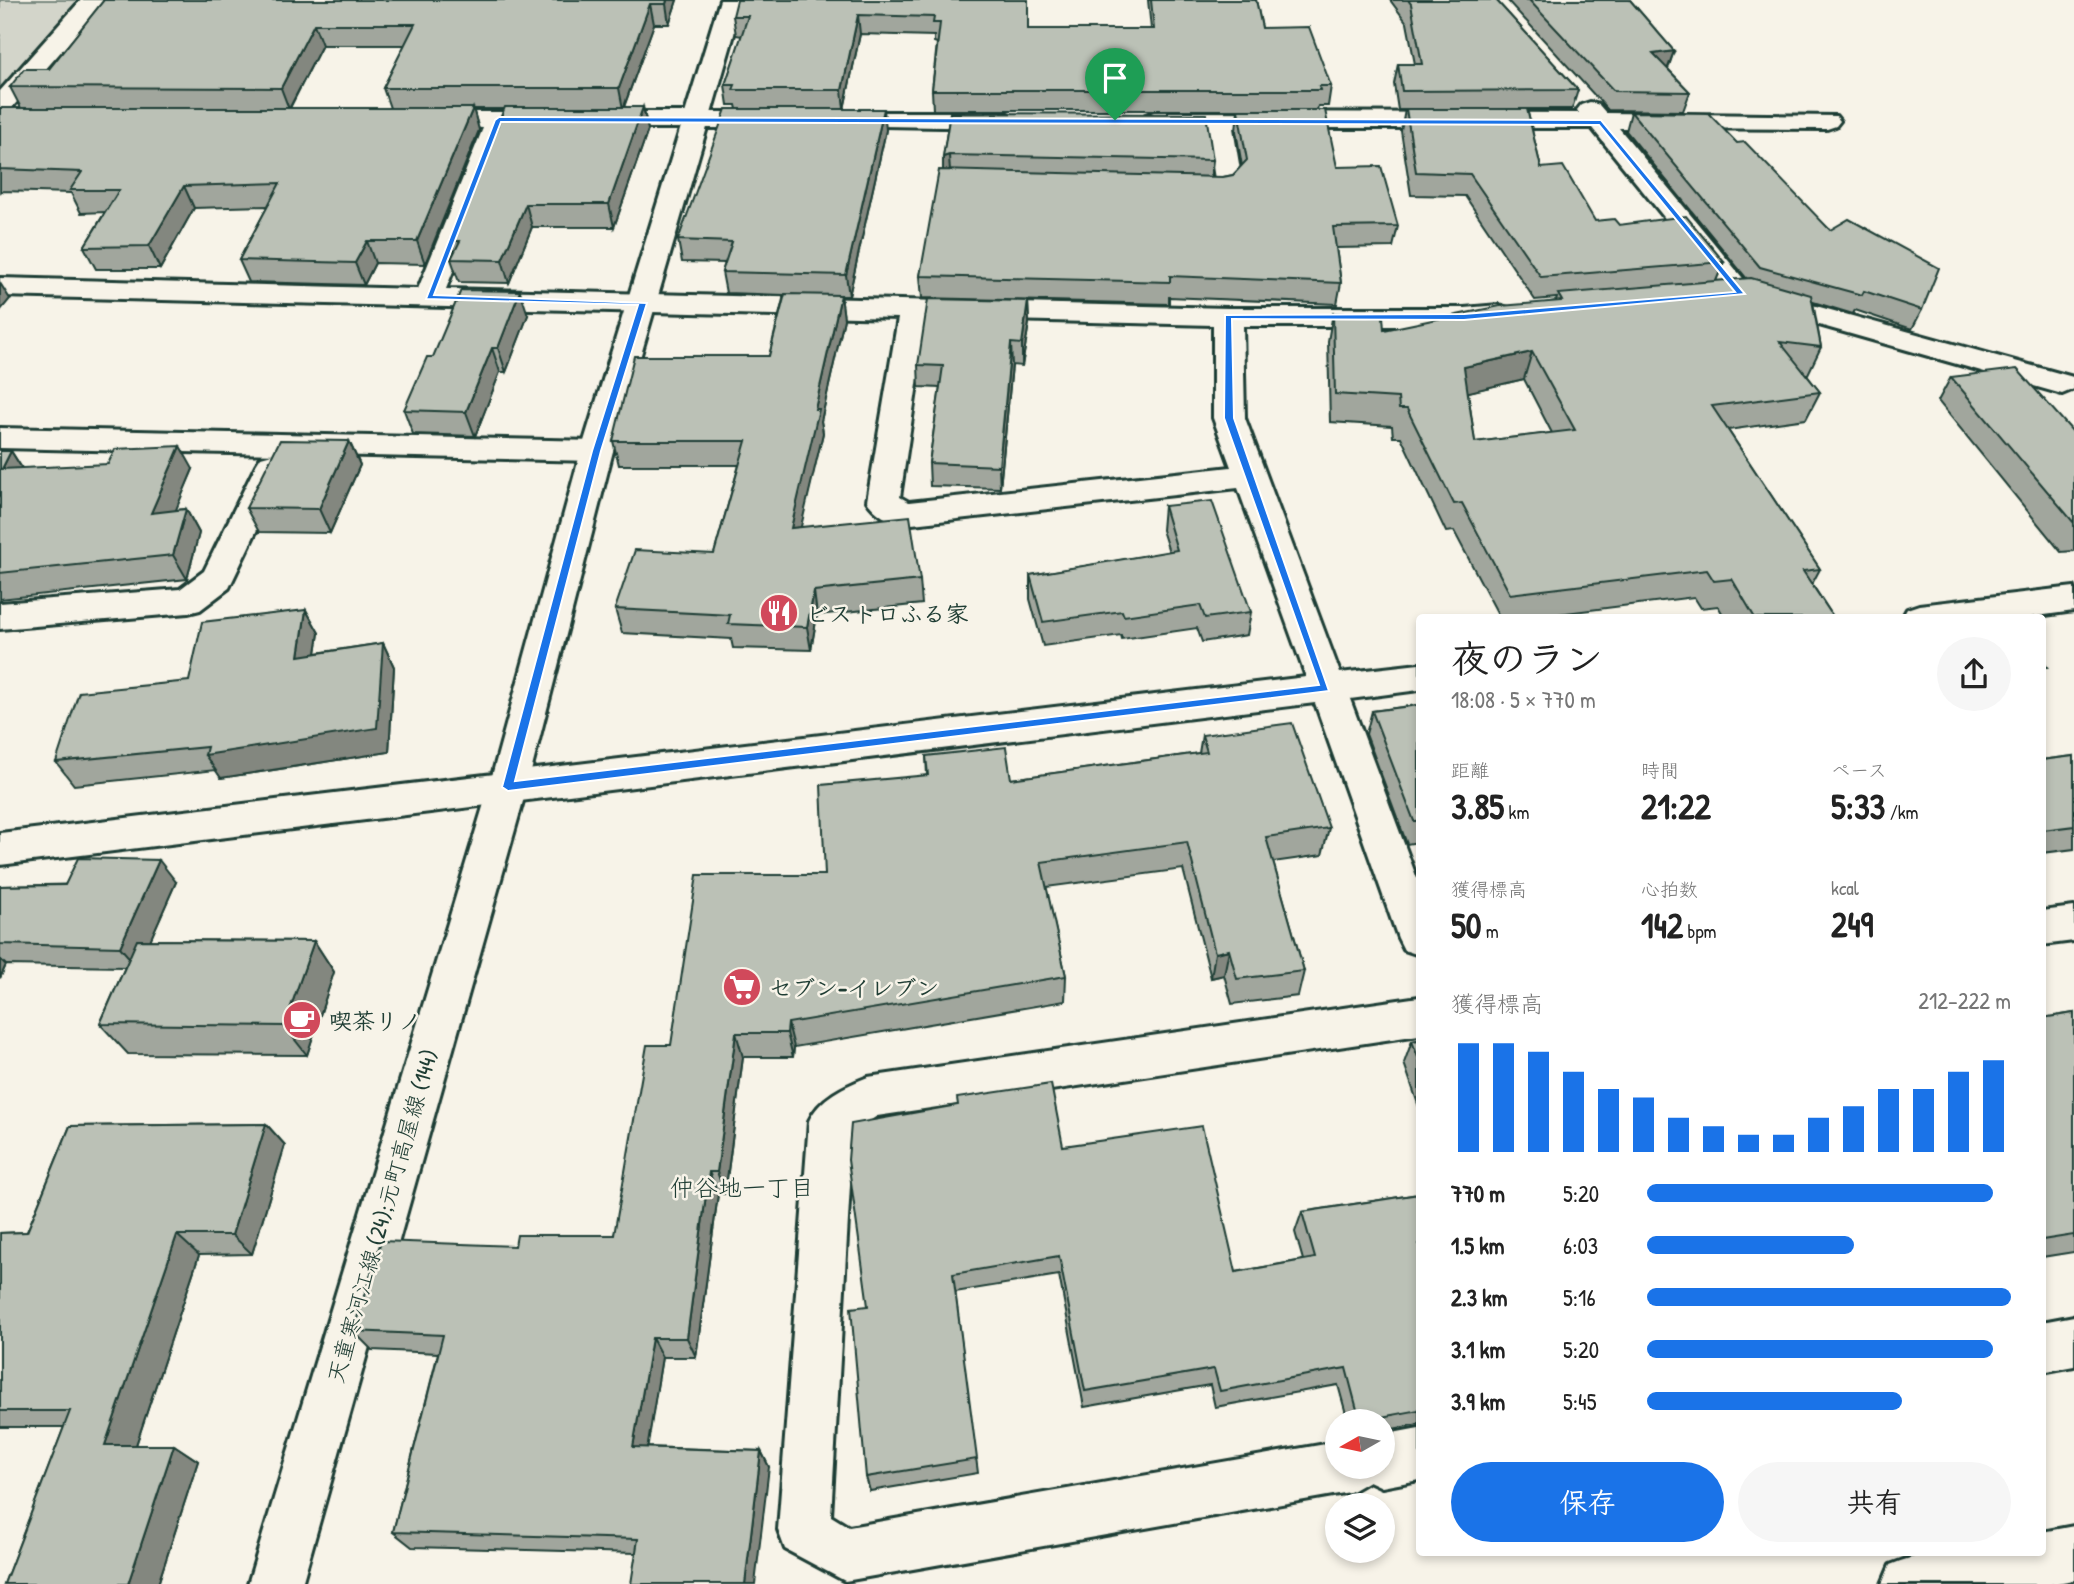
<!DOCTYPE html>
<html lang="ja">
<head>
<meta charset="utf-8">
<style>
	:root { --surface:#fff; --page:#f6f6f6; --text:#222; --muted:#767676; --accent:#1a73e8 }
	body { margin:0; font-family:"Patrick Hand","Klee One",sans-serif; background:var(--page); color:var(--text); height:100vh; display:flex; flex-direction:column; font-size:26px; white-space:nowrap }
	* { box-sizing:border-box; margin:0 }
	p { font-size:23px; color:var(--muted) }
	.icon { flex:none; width:38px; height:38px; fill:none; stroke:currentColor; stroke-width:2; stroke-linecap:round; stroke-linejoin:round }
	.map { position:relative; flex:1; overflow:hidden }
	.side { position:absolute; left:1416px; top:614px; width:630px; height:942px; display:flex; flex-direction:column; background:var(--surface); border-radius:7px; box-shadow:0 4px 10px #0003 }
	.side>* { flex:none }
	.needle { width:46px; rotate:261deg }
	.fabs { position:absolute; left:1325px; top:1409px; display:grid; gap:14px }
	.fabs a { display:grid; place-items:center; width:70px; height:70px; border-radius:50%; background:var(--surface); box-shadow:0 4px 10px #0003; font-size:35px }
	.pin { position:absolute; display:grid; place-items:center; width:60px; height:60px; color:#fff; margin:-72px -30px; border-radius:50% 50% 50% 0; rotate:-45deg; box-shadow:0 0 7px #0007 }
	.pin .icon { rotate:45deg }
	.round { display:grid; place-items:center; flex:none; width:74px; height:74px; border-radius:37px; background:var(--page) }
	.overview { display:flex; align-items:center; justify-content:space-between; height:119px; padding:0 35px }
	h1 { font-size:38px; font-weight:800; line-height:52px }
	.stats { display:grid; grid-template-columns:repeat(3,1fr); gap:10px; height:119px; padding:7px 35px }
	.stats div { display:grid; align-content:center }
	.stats b { font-size:35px; font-weight:800 }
	.stats small { font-size:19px; font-weight:400 }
	.stats p { font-size:19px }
	.chart { height:196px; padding:14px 35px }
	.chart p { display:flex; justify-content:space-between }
	.chart svg { width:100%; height:126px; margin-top:7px; stroke:var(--accent); stroke-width:6 }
	.button { display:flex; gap:14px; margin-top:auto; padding:14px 35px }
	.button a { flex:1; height:80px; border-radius:42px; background:var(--accent); color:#fff; font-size:28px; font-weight:800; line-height:80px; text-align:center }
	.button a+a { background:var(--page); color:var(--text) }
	ul { padding:0 35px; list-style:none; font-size:23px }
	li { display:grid; grid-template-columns:112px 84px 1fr; align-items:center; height:52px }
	li i { height:18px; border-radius:9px; background:var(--accent) }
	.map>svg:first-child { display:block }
	.green { fill:#d3d5ca; stroke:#79897f; stroke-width:2 }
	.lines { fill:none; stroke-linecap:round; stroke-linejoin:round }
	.minor-casing { stroke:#1f3d34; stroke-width:6 }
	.major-casing { stroke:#1f3d34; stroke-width:6 }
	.minor { fill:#f7f3e8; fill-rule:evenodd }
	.major { fill:#f7f3e8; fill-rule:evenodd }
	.wall { fill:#a1a69d; stroke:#1f3d34; stroke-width:2; fill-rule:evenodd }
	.shaded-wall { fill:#83877f; stroke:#1f3d34; stroke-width:2 }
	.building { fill:#bbc1b6; stroke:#1f3d34; stroke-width:2; fill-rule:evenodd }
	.route { fill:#1a73e8; stroke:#fff; stroke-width:2; fill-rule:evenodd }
	.labels { text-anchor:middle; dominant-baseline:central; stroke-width:5; stroke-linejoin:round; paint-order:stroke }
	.poi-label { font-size:23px; font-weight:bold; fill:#1f3d34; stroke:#f7f3e8; text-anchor:start }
	.street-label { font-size:23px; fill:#1f3d34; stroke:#f7f3e8 }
	.neighbourhood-label { font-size:24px; fill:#1f3d34; stroke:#f7f3e8 }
</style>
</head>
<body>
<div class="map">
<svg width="2074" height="1584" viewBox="0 0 2074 1584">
	<rect width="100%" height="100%" fill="#f7f3e8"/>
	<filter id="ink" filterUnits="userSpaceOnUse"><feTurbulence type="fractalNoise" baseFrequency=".0143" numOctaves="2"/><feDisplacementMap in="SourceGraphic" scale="14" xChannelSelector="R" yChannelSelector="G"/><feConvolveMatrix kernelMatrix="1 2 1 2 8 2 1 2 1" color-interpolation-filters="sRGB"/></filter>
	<g filter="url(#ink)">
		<path class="green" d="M0,0H94L0,106Z"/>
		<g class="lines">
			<g class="minor-casing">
				<g id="minor">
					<path d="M81,0H106L9,111L0,114V91Z"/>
					<path d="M1590,102L1599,105L1606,113L1836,116L1840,121L1836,126L1827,129L1619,128L1751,288L2073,377L2074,389L2062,394L1731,300L1592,128H1233L1242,182C1229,202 1197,198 1177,193L1173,187L1177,181L1215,179L1207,128L1145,125L1141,120L1145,115L1154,112L1579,113L1577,110L1581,105Z"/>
					<path d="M426,112H775L784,115L788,120L784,125L775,128H509L446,289L1228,308H1464L1499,305L1509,308L1514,314L1509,320L1464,326H1243L1245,418L1340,673L1419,664V690L1350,699L1419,884V955L1404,950L1398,938L1315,703L0,865V833L1306,677L1238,488L903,525C889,521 875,514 867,501L898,318L0,296V278L418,289L483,128L417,125L413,120L417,115ZM927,318L1213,325V418L1231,467L909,502L900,497Z"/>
					<path d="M832,112H1002L1011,115L1015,120L1011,125L1002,128L823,125L819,120L823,115Z"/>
					<path d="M0,428L597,441L608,444L613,451L608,458L597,461L0,448Z"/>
					<path d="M272,454L283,457L288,465L229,588L200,610L188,613L0,629V603L180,589L204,571L256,465L261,457Z"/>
					<path d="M2074,587V611L2023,618H1902L1907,609L1919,605Z"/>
					<path d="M2074,907V941L2042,945V911Z"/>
					<path d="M1419,997V1035L877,1116L853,1132L831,1516L849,1527L1337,1442V1466H1382V1435L1419,1428V1480L1382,1487L1369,1481L1350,1492L845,1581L785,1549L778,1530L809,1121C819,1098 845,1086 868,1077Z"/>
					<path d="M2074,1316V1366L2042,1372V1322Z"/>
					<path d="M2074,1526V1580L2051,1584H1882L1890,1565C1937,1545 1992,1552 2042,1552V1532Z"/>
				</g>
			</g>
			<g class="major-casing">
				<path id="major" d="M720,0H744L613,451L527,787L302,1584H248L489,787L581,451Z"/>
			</g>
			<use href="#minor" class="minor"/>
			<use href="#major" class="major"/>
		</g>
		<g class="wall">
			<path d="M104,0H677L669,24H654L624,107H643L648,130L614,227H532L509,283L459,282L451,259L454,252L451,241L504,109H473L479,130L425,264L375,263L364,285L249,282L239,260L268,206L194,208L160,269H96L84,247L105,212L81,213L71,193L1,191L0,193V108H21L10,87L49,69ZM322,45H405L383,88L390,108H290Z"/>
			<path d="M1028,0V29H1151L1148,0H1256L1262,28L1331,86L1328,106H1318L1317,110L1337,167L1398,226L1393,247L1336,248L1341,283L1337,304L1169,297V304L922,298L920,276L943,170V157L950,113L1213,160L1211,177H1223L1233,175L1242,166L1236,131L1238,110H933L932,90L937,43L934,42V36L860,34L844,109L886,130L849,296H841L844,319L821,421L823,433L800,527L920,580L922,604L817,615L811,650L733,648L731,639L622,633L615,609L714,554L739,465H619L613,441L769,356L784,295L726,293L722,272L725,263L682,262L678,240L737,109L736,105H728L725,85L742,36L736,35L733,16Z"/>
			<path d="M1390,0H1496L1578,90L1572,109H1527L1541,168L1595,221L1619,225L1724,262L1716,281L1747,279L1626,131L1631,112L1737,143L1830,230L1922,310L1912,329L1855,310L1853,314L1813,302L1821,347L1808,374H1806L1820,392L1806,419L1728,430L1820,569L1812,584L1834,618H1725L1718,606L1701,608L1694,597L1526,618H1500L1454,531L1446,532L1401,437H1393L1392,426L1330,422L1328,341L1333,313L1384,330L1556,301L1557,298L1535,300L1465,196L1411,195L1401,131L1405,110H1398L1394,84L1398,64H1415L1407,23ZM1524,379L1552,433L1475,442L1468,392Z"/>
			<path d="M1507,0H1630L1674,51L1668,69L1690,92L1683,111L1608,110Z"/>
			<path d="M1028,301L1029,323L1022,366L1012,365L1000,488L930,486L929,463L940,388L919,387L918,365Z"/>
			<path d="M528,315L506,372H500L475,436L413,434L404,410L433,357Z"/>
			<path d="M1951,377L2074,433V551L2061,552L1938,401Z"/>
			<path d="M349,441L360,465L330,533L259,532L246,508Z"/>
			<path d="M0,451H11L22,468L193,469L175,510L186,509L199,533L187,579L0,599Z"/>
			<path d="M1164,506L1251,612L1247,635L1202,642L1197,628L1122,639L1121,635L1043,646L1030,599V575L1169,552L1162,530Z"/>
			<path d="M306,610L319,633L316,653L383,643L394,667L389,752L221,778L216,770L74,785L56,762Z"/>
			<path d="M1419,705V842L1407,844L1366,734L1372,711Z"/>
			<path d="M1202,735L1329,828L1322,855L1273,862L1304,971L1298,996L1232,1004L1224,975L1211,978L1183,869L1046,887L1066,976L1065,1001L794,1047L793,1057H743L725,1194H718L696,1357H662L647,1447L761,1451L769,1467L636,1553L412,1547L393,1532L438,1353L372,1350L353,1331L515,1246L614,1235L671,1045L825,875L927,775L926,756L1011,779L1199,753Z"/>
			<path d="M2074,756V849L2042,853V760Z"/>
			<path d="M176,882L150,940L314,941L334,972L307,1055L128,1054L100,1024L125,967L6,965L0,978V886Z"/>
			<path d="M2074,1013V1252L2042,1257V1018Z"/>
			<path d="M1419,1040V1107L1404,1063L1412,1041Z"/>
			<path d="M266,1124L285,1145L252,1254L199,1255L136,1445H174L198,1461L158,1584H4L64,1427H0V1233L27,1232L70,1126Z"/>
			<path d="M1063,1146L1236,1272L1303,1260L1295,1232L1302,1212L1419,1194V1424L1382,1431V1421H1348L1338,1385L1215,1407L1210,1385L1084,1407L1059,1275L955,1292L978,1473L870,1491L866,1477L868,1306Z"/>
		</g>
		<g class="shaded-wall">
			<path d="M667,0H677L669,24L666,4Z"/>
			<path d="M650,4L654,24L623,109L619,88Z"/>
			<path d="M858,15L860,34L844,109L842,90Z"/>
			<path d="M314,24L322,45L289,109L281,88Z"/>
			<path d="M1674,51L1667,70L1653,54Z"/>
			<path d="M643,107L648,130L614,227L609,204Z"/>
			<path d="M473,108L479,130L425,264L417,241Z"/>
			<path d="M884,109L886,130L849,296L846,275Z"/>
			<path d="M949,155L950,172L943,174V157Z"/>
			<path d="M184,186L194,208L160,269L149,246Z"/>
			<path d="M526,204L532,227L509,283L502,260Z"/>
			<path d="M367,241L375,263L364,285L355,263Z"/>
			<path d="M0,283L10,299L0,311Z"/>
			<path d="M520,291L528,315L506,372L498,348Z"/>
			<path d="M841,295L844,319L821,421L823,433L795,552L791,528L815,409Z"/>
			<path d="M1028,301L1029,323L1022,366V344Z"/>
			<path d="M1011,343L1012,365L1000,488L999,466Z"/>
			<path d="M492,348L500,372L475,436L466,412Z"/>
			<path d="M1532,352L1524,379L1457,395L1464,367Z"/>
			<path d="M349,441L360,465L330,533L319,509Z"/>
			<path d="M180,446L193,469L165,536L151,513Z"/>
			<path d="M11,451L26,475L2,469Z"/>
			<path d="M186,509L199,533L187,579L173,555Z"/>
			<path d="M814,591L817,615L811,650L807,627Z"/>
			<path d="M306,610L319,633L312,679L299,656Z"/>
			<path d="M383,643L394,667L389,752L221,778L205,755Z"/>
			<path d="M159,860L176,882L138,968L120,947Z"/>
			<path d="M314,941L334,972L307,1055L284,1026Z"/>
			<path d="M1229,950L1224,975L1211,978L1215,953Z"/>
			<path d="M0,959L6,965L0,978Z"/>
			<path d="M788,1023L794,1047L793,1057L787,1033Z"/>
			<path d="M736,1033L743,1057L725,1194L717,1172Z"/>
			<path d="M266,1124L285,1145L252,1254L232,1235Z"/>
			<path d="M709,1172L718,1194L696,1357L687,1338Z"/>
			<path d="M177,1235L199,1255L131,1460L105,1445Z"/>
			<path d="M652,1338L662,1357L645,1463L633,1447Z"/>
			<path d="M174,1445L198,1461L158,1584H128Z"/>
			<path d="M761,1451L769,1467L755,1584H745Z"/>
		</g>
		<g class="building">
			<path d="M104,0H667L666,4H650L619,88H383L415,24H314L281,88L10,87L24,69H49Z"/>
			<path d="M737,0H1028V29H1154L1151,0H1256L1262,28L1309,27L1331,86H1319L1320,90H932L940,23H933L934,17L858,15L842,90H733L735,85H725L748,16H733Z"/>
			<path d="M1408,0H1496L1578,90L1402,91L1398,64H1422L1411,4Z"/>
			<path d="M1529,0H1630L1674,51L1653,54L1690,92L1614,91Z"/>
			<path d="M505,107H643L609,204H526L502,260L451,259L460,241H451Z"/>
			<path d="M0,108H473L417,241H367L355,263L239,260L280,183L184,186L149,246L84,247L119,190H70L82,172L0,169Z"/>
			<path d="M726,109H884L846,275L722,272L732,242L678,240Z"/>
			<path d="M1406,109H1527L1541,168L1563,166L1595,221L1614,219L1619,225L1686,216L1724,262L1541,277L1470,174L1416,172Z"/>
			<path d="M1238,110H1325L1337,167L1381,166L1398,226L1333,227L1341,283L1170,276V282L920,276L939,170L1223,177L1233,175L1247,160Z"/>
			<path d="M1631,112L1708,113L1737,143L1745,142L1830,230L1849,219L1939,268L1922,310L1864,291L1862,295L1760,267Z"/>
			<path d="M950,113L1206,114L1213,160L949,155L943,157Z"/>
			<path d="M1751,278L1811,295L1821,347L1780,342L1820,392L1712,406L1820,569L1803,571L1834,618H1755L1732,579L1714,581L1707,570L1510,594L1462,503L1454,504L1407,409H1399L1398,398L1335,394L1333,313L1383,316L1384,330L1500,306L1562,301L1558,294ZM1532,352L1575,430L1475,442L1464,367Z"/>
			<path d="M461,290L520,291L498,348H492L466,412L404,410L427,357H433Z"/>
			<path d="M785,294L841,295L815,409H819L791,528L910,516L920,580L814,591L807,627L728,624L730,615L615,609L635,550L714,554L746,441H613L634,356H769Z"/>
			<path d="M928,299L1028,301L1022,344L1011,343L999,466L929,463L943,366L918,365Z"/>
			<path d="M2017,369L2074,433V523L1951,377Z"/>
			<path d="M280,440L349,441L319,509L246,508Z"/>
			<path d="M180,446L151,513L186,509L173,555L0,573V451H11L2,469L108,464L115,449Z"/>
			<path d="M1212,501L1251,612L1205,618L1200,605L1124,616L1122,611L1043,622L1030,575L1177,550L1164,506Z"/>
			<path d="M306,610L299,656L383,643L377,728L205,755L207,747L56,762L79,692L189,681L202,622Z"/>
			<path d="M2042,660L2047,667H2042Z"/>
			<path d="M1419,705V821H1414L1372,711Z"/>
			<path d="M1292,723L1329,828L1266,837L1304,971L1237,979L1229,950L1215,953L1187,842L1041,862L1066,976L788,1023L787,1033H736L717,1172H709L687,1338H652L633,1447L761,1451L745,1584H631L638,1539L393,1532L443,1335L353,1331L381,1241L515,1246L517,1235H614L647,1045H671L697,875H825L821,785L928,775L926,756L1006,747L1011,779L1207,752L1202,735Z"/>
			<path d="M2074,756V826L2042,830V760Z"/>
			<path d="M78,858L159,860L120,947L0,944V886L65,885Z"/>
			<path d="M137,940L314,941L284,1026L100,1024Z"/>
			<path d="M2074,1013V1235L2042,1240V1018Z"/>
			<path d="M1419,1040V1060L1412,1041Z"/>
			<path d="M1051,1084L1063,1146L1202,1126L1236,1272L1315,1258L1302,1212L1419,1194V1410L1360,1421L1346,1368L1220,1391L1214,1369L1085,1391L1059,1256L953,1274L977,1459L866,1477L851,1308L868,1306L848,1160L851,1124L958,1105L957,1098Z"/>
			<path d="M266,1124L232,1235H177L105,1445H174L128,1584H4L70,1411H0V1233L27,1232L70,1126Z"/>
		</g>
	</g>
	<path class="route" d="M499,117L1601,120L1745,294L1464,320L1232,319L1234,418L1329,691L508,791L502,787L592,451L638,305L426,299L495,120ZM501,122L1599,125L1735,292L1464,314L1225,315L1224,418L1319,685L515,781L601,451L647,303L434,295Z"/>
	<defs>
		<g id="restaurant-disc" transform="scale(2.0125)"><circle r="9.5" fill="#d1495b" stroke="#f7f3e8"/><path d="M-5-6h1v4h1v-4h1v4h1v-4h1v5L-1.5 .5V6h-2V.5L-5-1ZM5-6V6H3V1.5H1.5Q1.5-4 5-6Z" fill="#fff"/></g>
		<g id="supermarket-disc" transform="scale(2.0125)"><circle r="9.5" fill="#d1495b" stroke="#f7f3e8"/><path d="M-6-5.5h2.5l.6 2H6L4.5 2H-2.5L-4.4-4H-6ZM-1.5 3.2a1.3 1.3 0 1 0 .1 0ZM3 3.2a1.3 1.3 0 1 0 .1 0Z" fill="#fff"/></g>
		<g id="cafe-disc" transform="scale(2.0125)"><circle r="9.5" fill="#d1495b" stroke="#f7f3e8"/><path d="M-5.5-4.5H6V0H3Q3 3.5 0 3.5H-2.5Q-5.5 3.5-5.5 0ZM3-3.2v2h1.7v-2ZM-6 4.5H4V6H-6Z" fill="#fff"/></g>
	</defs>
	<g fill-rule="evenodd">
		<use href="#restaurant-disc" x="779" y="613"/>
		<use href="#supermarket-disc" x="742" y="987"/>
		<use href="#cafe-disc" x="302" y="1020"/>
	</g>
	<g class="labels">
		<g class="poi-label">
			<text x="806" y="613">ビストロふる家</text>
			<text x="769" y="987">セブン-イレブン</text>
			<text x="329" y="1020">喫茶リノ</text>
		</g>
		<g class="street-label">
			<text transform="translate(382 1216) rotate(-74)">天童寒河江線 (24);元町高屋線 (144)</text>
		</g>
		<g class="neighbourhood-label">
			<text x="742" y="1187">仲谷地一丁目</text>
		</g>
	</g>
</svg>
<div class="fabs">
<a><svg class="needle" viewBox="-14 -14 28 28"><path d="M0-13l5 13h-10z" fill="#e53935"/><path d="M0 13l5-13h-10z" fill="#767676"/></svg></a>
<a><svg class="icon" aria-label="layers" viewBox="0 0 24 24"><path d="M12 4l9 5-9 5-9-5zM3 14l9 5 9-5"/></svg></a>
</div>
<div class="pin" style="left:1115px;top:120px;background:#1e9e55"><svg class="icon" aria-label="arrive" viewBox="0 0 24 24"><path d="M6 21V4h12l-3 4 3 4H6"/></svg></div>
<section class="side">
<div class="overview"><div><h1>夜のラン</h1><p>18:08 · 5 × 770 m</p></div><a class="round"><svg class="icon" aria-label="share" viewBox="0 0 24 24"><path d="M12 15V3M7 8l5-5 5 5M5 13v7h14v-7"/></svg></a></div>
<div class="stats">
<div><p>距離</p><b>3.85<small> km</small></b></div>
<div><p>時間</p><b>21:22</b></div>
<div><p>ペース</p><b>5:33<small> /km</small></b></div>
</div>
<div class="stats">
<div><p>獲得標高</p><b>50<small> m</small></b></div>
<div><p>心拍数</p><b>142<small> bpm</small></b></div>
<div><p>kcal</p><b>249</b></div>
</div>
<div class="chart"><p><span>獲得標高</span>212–222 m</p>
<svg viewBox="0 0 160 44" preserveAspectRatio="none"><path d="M5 44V6M15 44V6M25 44V9M35 44V16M45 44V22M55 44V25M65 44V32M75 44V35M85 44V38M95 44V38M105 44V32M115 44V28M125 44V22M135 44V22M145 44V16M155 44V12"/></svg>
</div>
<ul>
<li><b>770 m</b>5:20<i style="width:95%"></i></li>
<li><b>1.5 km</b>6:03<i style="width:57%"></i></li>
<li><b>2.3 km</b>5:16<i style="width:100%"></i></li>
<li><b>3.1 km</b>5:20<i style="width:95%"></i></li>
<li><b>3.9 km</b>5:45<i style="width:70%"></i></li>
</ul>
<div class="button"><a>保存</a><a>共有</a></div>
</section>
</div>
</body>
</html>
